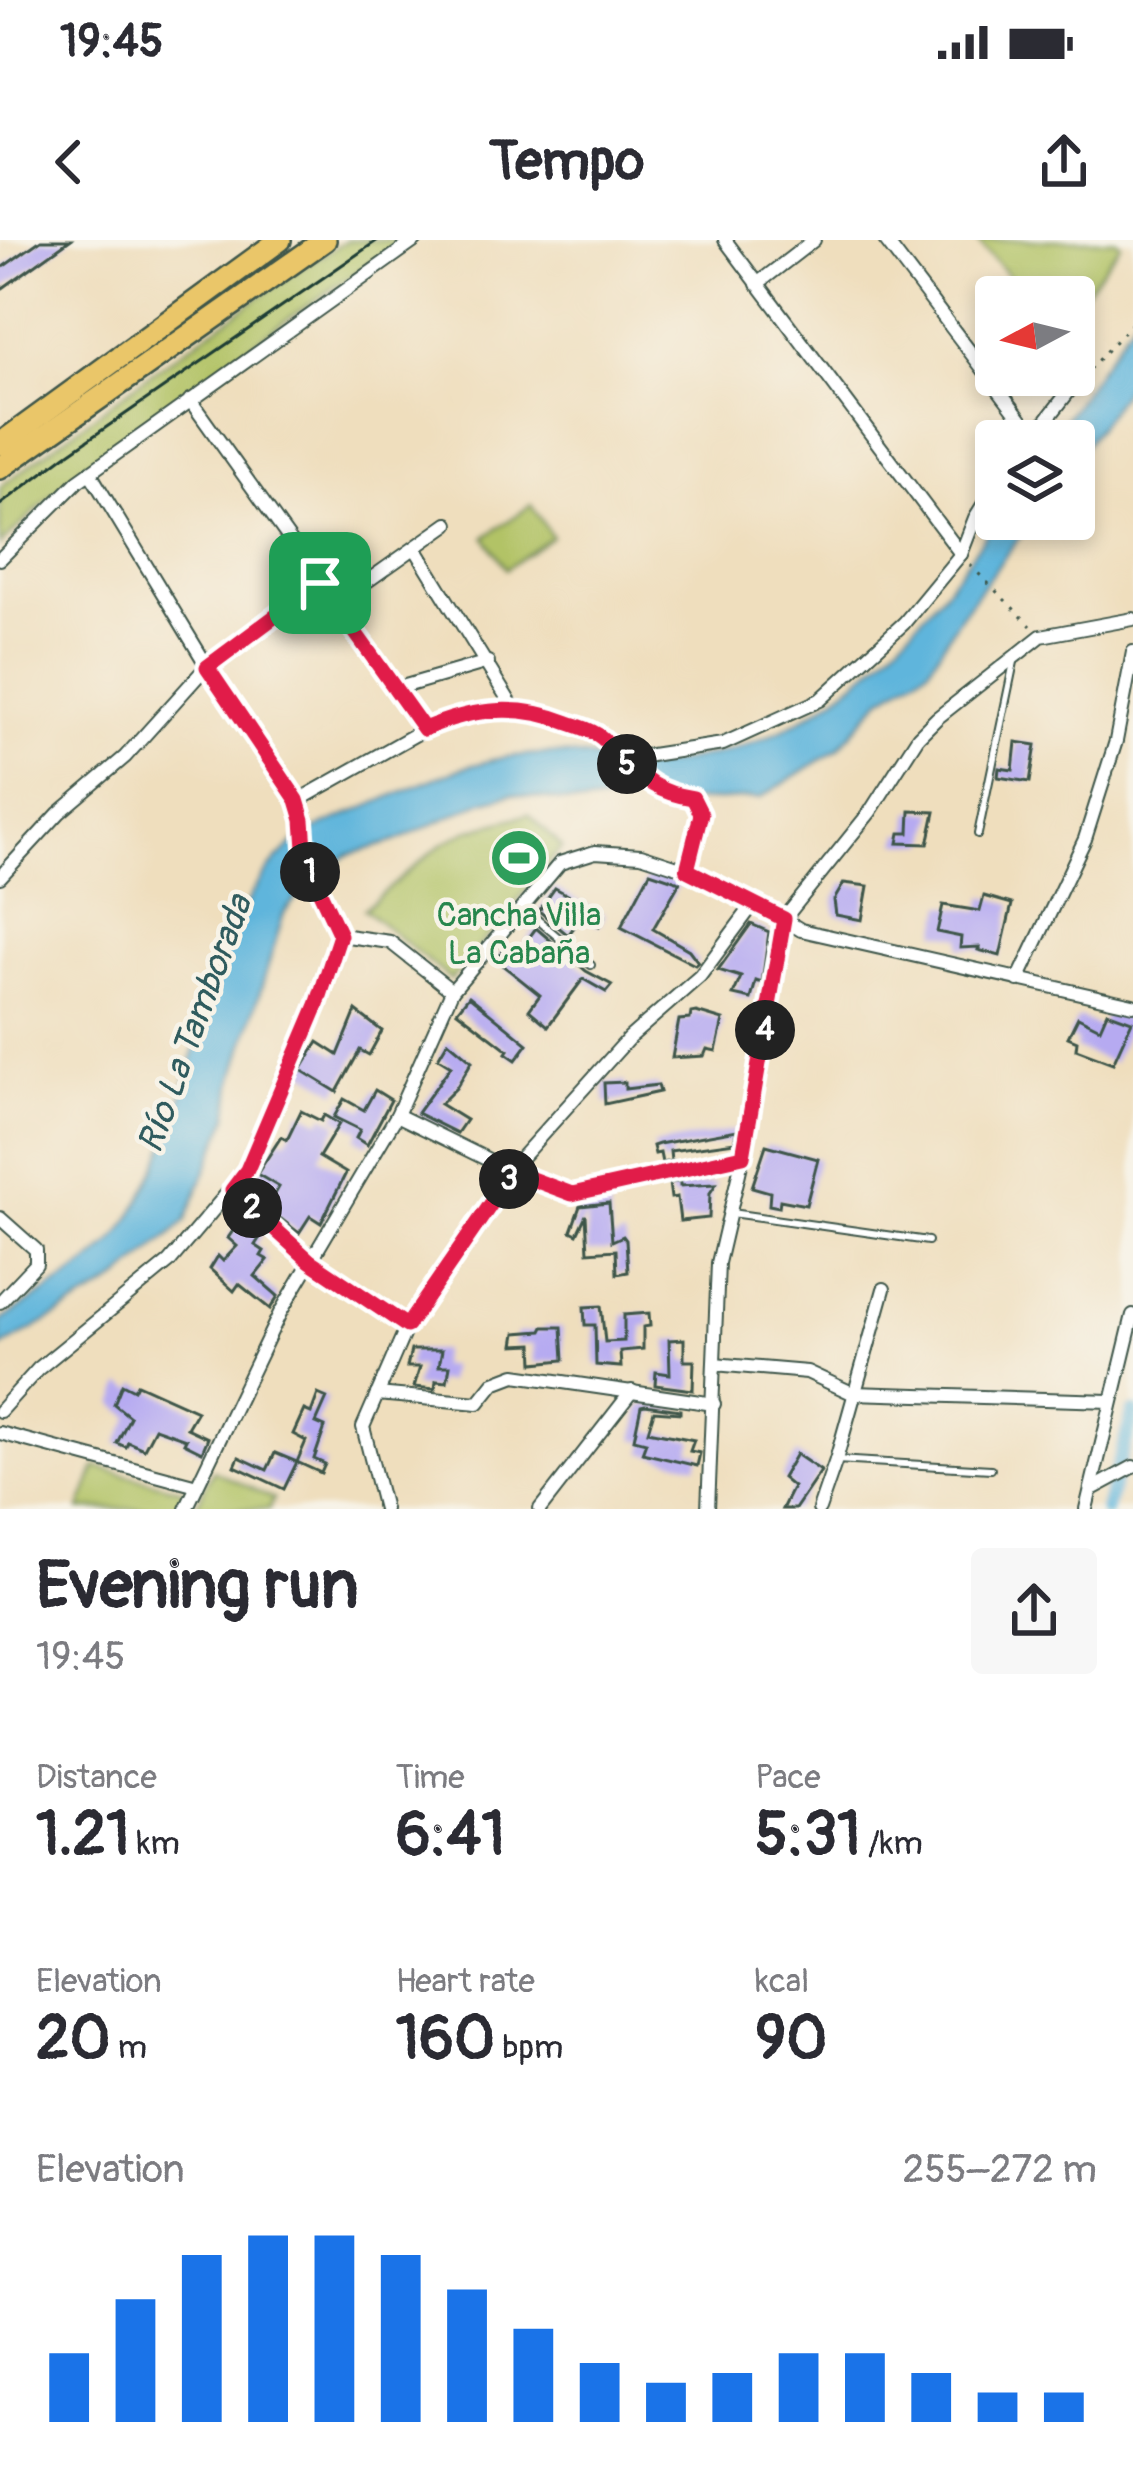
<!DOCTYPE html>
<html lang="en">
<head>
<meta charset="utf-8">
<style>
	:root { --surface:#fff; --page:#f7f7f7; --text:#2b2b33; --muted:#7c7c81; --accent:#1a73e8 }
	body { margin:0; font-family:Pangolin,sans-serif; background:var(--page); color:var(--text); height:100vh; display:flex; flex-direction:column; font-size:45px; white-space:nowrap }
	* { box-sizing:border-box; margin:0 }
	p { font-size:39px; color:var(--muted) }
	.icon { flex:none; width:66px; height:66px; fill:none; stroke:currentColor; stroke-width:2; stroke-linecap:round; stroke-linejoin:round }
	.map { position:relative; height:1269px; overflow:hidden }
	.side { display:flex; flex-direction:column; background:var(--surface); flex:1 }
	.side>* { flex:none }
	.needle { width:78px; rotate:263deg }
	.tools { position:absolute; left:975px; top:36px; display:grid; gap:24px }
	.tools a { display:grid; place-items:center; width:120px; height:120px; border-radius:12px; background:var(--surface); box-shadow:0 6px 18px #0003; font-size:60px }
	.pin { position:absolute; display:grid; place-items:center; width:102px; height:102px; color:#fff; margin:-51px; border-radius:24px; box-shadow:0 6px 18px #0006 }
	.km { position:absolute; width:60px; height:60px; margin:-30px; border-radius:50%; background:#222; color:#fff; font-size:33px; line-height:60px; text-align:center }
	.round { display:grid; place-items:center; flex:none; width:126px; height:126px; border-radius:12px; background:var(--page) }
	.headline { display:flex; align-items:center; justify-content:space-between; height:204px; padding:0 36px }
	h1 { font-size:66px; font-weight:700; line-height:90px }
	.metrics { display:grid; grid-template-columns:repeat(3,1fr); gap:18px; height:204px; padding:12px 36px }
	.metrics div { display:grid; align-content:center }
	.metrics b { font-size:60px; font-weight:700 }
	.metrics small { font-size:33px; font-weight:400 }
	.metrics p { font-size:33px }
	.chart { height:336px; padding:24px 36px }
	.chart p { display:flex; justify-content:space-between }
	.chart svg { width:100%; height:216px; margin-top:12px; stroke:var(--accent); stroke-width:6 }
	.status { display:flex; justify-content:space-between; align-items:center; height:84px; padding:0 60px; background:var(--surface); direction:ltr }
	.status svg { height:33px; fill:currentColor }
	header { display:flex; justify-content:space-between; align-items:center; height:156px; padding:0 36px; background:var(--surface); font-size:54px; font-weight:700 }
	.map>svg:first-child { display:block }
	.green { fill:#b2c366; stroke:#68804d; stroke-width:3 }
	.water { fill:#5fb5dc; stroke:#3f7988; stroke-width:3 }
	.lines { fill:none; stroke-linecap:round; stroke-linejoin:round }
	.canal { stroke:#5fb5dc; stroke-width:14 }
	.building { fill:#b6aaf1 }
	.lane-casing { stroke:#3e5549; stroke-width:10 }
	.street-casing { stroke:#3e5549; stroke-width:16 }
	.highway-casing { stroke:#3e5549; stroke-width:26 }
	.path { stroke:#3e5549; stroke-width:3; stroke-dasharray:3 9; stroke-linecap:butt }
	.lane { stroke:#fff; stroke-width:6 }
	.street { stroke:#fff; stroke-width:12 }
	.highway { stroke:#eac669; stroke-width:21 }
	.tram { stroke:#1f3d34; stroke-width:3 }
	.route-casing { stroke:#fff; stroke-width:24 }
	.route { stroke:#e11d48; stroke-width:15 }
	.labels { text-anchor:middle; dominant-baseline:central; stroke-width:9; stroke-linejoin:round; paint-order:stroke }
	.leisure-label { font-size:33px; fill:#27864d; stroke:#f7f3e8 }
	.water-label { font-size:36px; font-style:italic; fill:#2f5b5e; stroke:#f7f3e8 }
</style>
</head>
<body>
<div class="status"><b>19:45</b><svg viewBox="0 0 49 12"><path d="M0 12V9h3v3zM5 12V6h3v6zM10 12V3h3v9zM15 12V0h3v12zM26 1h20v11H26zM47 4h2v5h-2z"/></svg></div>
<header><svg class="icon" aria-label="back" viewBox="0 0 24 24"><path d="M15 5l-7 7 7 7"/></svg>Tempo<svg class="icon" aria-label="share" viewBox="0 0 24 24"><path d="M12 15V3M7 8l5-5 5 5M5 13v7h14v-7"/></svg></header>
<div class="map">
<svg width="1133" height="1269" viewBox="0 0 1133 1269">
	<rect width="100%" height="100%" fill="#f7f3e8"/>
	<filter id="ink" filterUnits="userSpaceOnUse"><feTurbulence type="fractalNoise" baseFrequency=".00833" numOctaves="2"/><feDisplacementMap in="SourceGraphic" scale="24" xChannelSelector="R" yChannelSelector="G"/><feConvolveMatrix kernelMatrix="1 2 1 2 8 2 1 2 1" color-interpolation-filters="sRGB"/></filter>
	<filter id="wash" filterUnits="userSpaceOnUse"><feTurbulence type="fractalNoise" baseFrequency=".004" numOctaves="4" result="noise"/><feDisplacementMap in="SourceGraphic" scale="48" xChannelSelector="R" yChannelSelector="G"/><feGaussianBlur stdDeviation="2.7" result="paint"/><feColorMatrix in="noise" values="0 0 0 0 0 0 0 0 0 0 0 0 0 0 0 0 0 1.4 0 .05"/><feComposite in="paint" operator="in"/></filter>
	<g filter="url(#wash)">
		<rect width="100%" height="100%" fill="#efdebd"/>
		<g class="green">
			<path d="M348,0H405L280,84L80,229L0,305V247L150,134L298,30Z"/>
			<path d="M976,0H1116L1121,4L1074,66V57H1028Z"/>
			<path d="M531,265L552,297L506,329L485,297Z"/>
			<path d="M529,574L562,607L451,740L364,669L442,604L467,591Z"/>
			<path d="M96,1227L183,1250L185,1258L180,1269H80Z"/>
			<path d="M213,1230L274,1259L269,1269H195Z"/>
		</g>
		<g class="water">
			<path d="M1133,79V138L1074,220V201H1050Z"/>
			<path d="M997,279H1033L960,376L929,428L881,459L838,509L760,558L684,562L640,557L582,564L512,554L484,561L396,601L348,615L313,638L284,673L232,844L229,875L185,982L116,1042L0,1108V1082C42,1051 99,1027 128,982C144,955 160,921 171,891C201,804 224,642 309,593C330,581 354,573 376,563C436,537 491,511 558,514C588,515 618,526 648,527C662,527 678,522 693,519C827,497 924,387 997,279Z"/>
		</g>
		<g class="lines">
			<path class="canal" d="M1106,1269L1133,1173"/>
		</g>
		<g id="blocks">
			<g class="building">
				<path d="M41,0H70L0,50V29Z"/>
				<path d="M1016,502L1036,505L1030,542L998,537L999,528L1013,530Z"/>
				<path d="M910,571L935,572L928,604L898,603L900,593H909Z"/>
				<path d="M650,632L680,642L653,689L689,710L698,722L695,725L621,687Z"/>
				<path d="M844,643L868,646L862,680L836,675L834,660Z"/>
				<path d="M555,648L605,675L599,686L582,677L568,695L539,671Z"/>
				<path d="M984,656L1012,664L1000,716L978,710L979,707L960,708L961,697L937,692L943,665L980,671Z"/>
				<path d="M751,684L769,692L762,743L756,741L751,759L733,755L741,737L718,730Z"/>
				<path d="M536,688L586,731L612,745L606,752L583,739L548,786L529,770L540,755L496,720L504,710L514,718Z"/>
				<path d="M469,756L528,804L516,820L506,813L508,810L457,771Z"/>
				<path d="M356,771L382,791L369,815L360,810L337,852L301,830L318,802L338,815Z"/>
				<path d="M696,772L723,780L716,811L707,809L704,816L672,818L679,780L690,779L691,773Z"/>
				<path d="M1107,772L1132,781L1113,823L1076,809L1077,801L1068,797L1078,777L1100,788Z"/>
				<path d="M448,801L472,821L456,848L440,864L466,880L457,893L417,873L451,826L438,818Z"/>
				<path d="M625,842V849L658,845L660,852L605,864L604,843Z"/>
				<path d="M375,850L391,860L367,905L356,898L360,890L334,877L344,859L364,870Z"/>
				<path d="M301,871L321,881L324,875L339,884L319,917L346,933L321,983L310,976L299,993L267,968L279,947L257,934L281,897L287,900Z"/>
				<path d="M737,890L735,902L670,911L671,921L662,923L660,913L655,914L653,906L659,904Z"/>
				<path d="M766,905L818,919L806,965L780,960L779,967L769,965L770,952L752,947Z"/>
				<path d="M680,941V946L716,944L710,953L709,978L680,981L677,957L671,958L669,943Z"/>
				<path d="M609,963L612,1001L623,996L626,1000L628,1032L617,1034L616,1010L588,1012L586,975L577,994L571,991L580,966Z"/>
				<path d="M244,975L263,993L255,1005L264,1011L261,1016L268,1020L255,1036L278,1056L270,1069L239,1044L234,1051L210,1029L218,1016L223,1021L237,1006L228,998Z"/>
				<path d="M601,1066L605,1102L624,1101V1075L649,1073L650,1086L643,1087V1109L620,1111L621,1127L596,1125L595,1085H585L584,1067Z"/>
				<path d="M544,1087H562L564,1120L534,1123L533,1104L514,1105L516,1093L542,1091Z"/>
				<path d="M684,1099V1121H694L693,1150L655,1145L656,1132L670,1134L669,1100Z"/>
				<path d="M411,1110H442L439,1126H450L447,1142L436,1141L435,1149L414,1147L420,1127H407Z"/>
				<path d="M122,1144L134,1150L137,1144L197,1171L187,1188L208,1198L202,1212L184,1203L186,1199L155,1188L144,1209L128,1202L126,1207L117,1203L130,1177L114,1164Z"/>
				<path d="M318,1154L327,1158L316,1183L325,1187L314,1219L325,1224L321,1233L297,1222L306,1201L293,1194L304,1170L311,1173Z"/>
				<path d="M645,1165L680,1170V1173L654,1171L648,1191L694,1200L690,1211L700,1213L697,1226L642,1213L646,1202L634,1199L641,1166Z"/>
				<path d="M275,1213L297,1222L284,1249L235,1226L239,1217L267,1230Z"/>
				<path d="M796,1214L821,1231L795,1269H782L793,1247L782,1238Z"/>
			</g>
		</g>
	</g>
	<g filter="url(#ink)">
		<use href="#blocks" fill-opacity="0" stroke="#3e5549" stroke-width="3"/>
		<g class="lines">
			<g class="lane-casing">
				<g id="lane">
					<path d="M978,594L1014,422"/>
					<path d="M525,669L591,725"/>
					<path d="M731,973L928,1001"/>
					<path d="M836,1220L991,1229"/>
				</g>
			</g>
			<g class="street-casing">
				<g id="street">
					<path d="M725,0L961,314"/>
					<path d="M885,0L1034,196"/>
					<path d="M757,44L814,0"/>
					<path d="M190,160L425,489"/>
					<path d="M1031,200L1073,146"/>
					<path d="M90,233L207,426L297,561L425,489L453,477L491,470L548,475L599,495L615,511L638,517L723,504L820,460L904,383L961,314L975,278L996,244"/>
					<path d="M415,308L514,469"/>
					<path d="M0,319L78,241L416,0"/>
					<path d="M335,364L448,284"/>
					<path d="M395,449L488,422"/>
					<path d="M687,630L701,574"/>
					<path d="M0,637L59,573L125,517L207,426L320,343"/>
					<path d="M1018,740L1085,599L1116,501L1133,412"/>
					<path d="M397,875L513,932L572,954L743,916"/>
					<path d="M511,929L629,798L700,736L755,662"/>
					<path d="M232,950L310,1021L407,1086"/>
					<path d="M0,978L36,1010V1024L0,1062"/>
					<path d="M714,1124L807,1132L852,1153L1111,1161"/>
					<path d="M377,1154L478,1163L494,1143L515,1135L714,1164"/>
					<path d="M0,1171L38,1129L169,1022L247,930L317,765L340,695L390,702L452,751"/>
					<path d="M0,1193L197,1246"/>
					<path d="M1094,1248L1133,1227"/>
					<path d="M186,1269L280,1073L397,875L452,751L560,623L595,612L641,615L687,630L755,662L801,690L1133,765"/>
					<path d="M384,1269L363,1187L407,1086L513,932"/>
					<path d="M540,1269L632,1151"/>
					<path d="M708,1269L718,1023L743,916L784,679L870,572L918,497L937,478L1041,396L1133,379"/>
					<path d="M819,1269L836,1220L884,1049"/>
					<path d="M1086,1269L1133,1075"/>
				</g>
			</g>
			<g class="highway-casing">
				<g id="highway">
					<path d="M0,204L280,0"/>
					<path d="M0,228L325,0"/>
				</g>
			</g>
			<g class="path">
				<path d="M1081,138L1133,82"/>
				<path d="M970,325L1031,386"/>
				<path d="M633,530L641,539L693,558L696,564"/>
				<path d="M301,574L306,622L334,684"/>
			</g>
			<use href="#lane" class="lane"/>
			<use href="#street" class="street"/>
			<use href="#highway" class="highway"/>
			<path class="tram" d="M0,265L66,215L378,0"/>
		</g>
	</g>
	<g class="lines" filter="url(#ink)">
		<g class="route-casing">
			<path id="route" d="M320,343L424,489C473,468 518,463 569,483C580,487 593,490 602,498C636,527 643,551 693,558L701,574L687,630L784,679L743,916L572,954L513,932L407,1086L310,1021L232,950L247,930L317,765L340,695L306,622L303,580L297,560L207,427Z"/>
		</g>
		<use href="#route" class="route"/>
	</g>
	<defs>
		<g id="stadium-disc" transform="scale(3)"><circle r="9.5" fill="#2e9e5b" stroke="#f7f3e8"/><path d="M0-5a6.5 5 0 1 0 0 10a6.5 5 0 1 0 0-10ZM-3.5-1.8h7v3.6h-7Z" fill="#fff"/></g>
	</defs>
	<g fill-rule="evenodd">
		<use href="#stadium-disc" x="519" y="618"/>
	</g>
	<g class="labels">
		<g class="leisure-label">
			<text x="519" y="675">Cancha Villa<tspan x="519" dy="38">La Cabaña</tspan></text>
		</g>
		<g class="water-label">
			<text transform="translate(195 784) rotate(-70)">Río La Tamborada</text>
		</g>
	</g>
</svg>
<div class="tools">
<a><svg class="needle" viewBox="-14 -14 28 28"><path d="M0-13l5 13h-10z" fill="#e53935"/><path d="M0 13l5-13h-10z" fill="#7c7c81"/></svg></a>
<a><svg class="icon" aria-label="layers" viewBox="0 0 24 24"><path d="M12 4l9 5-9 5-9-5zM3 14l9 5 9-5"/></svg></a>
</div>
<div class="pin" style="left:320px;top:343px;background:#1e9e55"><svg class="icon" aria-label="arrive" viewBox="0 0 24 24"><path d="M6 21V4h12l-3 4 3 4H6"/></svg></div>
<b class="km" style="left:310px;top:632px">1</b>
<b class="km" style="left:252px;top:968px">2</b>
<b class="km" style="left:509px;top:939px">3</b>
<b class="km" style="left:765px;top:790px">4</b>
<b class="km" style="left:627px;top:524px">5</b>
</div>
<section class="side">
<div class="headline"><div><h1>Evening run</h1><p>19:45</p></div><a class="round"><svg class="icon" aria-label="share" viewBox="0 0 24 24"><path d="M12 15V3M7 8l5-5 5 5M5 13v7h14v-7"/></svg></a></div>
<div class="metrics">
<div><p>Distance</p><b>1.21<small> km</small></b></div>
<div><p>Time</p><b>6:41</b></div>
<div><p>Pace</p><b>5:31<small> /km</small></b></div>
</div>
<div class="metrics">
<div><p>Elevation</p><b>20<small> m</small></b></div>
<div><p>Heart rate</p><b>160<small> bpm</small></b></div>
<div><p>kcal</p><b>90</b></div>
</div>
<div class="chart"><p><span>Elevation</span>255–272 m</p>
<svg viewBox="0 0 160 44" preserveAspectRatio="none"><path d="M5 44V30M15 44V19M25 44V10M35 44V6M45 44V6M55 44V10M65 44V17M75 44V25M85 44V32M95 44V36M105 44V34M115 44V30M125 44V30M135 44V34M145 44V38M155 44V38"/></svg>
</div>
</section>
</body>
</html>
